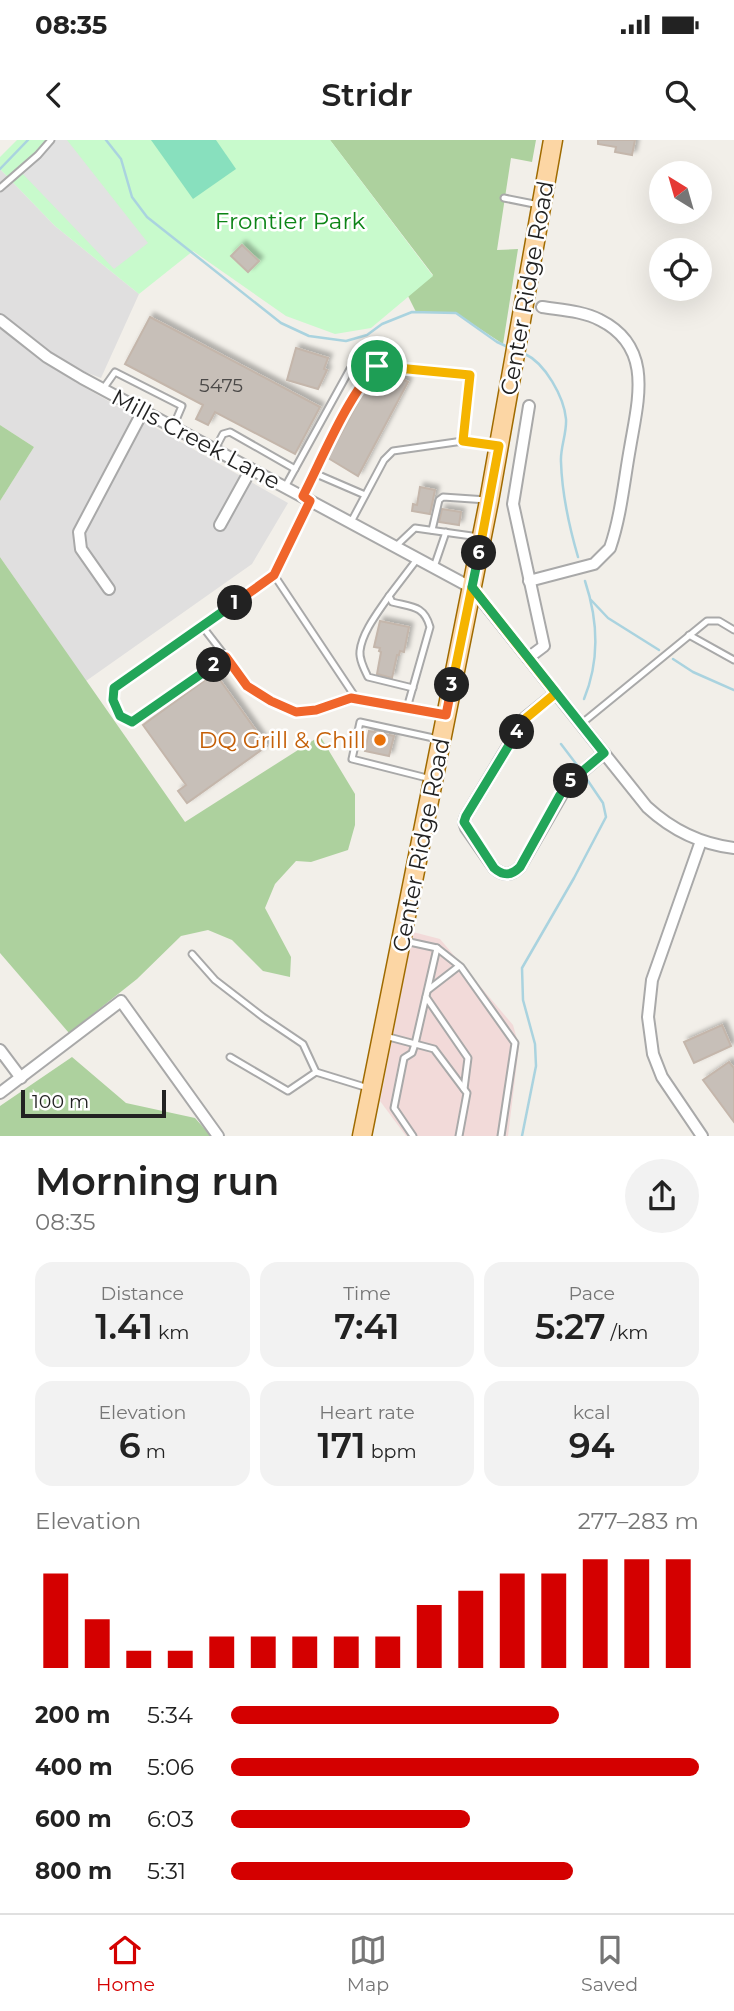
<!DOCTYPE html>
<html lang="en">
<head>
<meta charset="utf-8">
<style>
	:root { --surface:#fff; --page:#f2f2f2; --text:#222; --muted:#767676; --line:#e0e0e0; --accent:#d40000 }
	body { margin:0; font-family:Montserrat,sans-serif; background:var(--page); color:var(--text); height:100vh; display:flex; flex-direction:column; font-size:26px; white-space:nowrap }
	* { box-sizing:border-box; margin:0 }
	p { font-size:23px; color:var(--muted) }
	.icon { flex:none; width:38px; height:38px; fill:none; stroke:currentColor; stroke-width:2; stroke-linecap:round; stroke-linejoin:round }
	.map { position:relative; height:996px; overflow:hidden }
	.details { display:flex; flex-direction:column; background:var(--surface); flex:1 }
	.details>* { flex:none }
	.needle { width:46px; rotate:323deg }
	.tools { position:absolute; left:649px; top:21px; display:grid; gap:14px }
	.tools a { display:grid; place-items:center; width:63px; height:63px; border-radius:50%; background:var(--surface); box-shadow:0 7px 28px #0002; font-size:35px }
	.scale { position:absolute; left:21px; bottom:18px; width:145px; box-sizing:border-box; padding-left:7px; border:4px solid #222; border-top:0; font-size:19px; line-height:24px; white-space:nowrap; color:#222; -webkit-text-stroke:5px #fff; paint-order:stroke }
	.pin { position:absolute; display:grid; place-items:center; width:60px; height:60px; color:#fff; margin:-30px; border:4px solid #fff; border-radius:50%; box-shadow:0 2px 7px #0007 }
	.km { position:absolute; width:35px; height:35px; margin:-18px; border-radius:50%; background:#222; color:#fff; font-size:19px; line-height:35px; text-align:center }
	.round { display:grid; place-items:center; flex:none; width:74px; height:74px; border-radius:37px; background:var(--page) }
	.overview { display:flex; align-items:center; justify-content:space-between; height:119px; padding:0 35px }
	h1 { font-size:38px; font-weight:600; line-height:52px }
	.metrics { display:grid; grid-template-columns:repeat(3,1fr); gap:10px; height:119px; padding:7px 35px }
	.metrics div { display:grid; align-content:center; border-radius:18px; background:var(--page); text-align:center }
	.metrics b { font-size:35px; font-weight:600 }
	.metrics small { font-size:19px; font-weight:400 }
	.metrics p { font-size:19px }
	.chart { height:196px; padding:14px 35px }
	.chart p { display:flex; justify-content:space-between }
	.chart svg { width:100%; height:126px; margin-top:7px; stroke:var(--accent); stroke-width:6 }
	ul { padding:0 35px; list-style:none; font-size:23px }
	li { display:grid; grid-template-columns:112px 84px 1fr; align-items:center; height:52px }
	li i { height:18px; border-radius:9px; background:var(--accent) }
	.status { display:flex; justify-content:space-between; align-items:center; height:49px; padding:0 35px; background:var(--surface); direction:ltr }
	.status svg { height:19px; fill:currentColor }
	header { display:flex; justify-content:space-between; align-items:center; height:91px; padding:0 35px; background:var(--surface); font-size:32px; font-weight:600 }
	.tabs { display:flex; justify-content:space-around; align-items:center; height:98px; border-top:2px solid var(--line); background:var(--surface); font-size:19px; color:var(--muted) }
	.tabs a { display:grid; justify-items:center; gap:4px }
	.tabs .on { color:var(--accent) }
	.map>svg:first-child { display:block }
	.residential { fill:#e0dfdf }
	.commercial { fill:#f2dad9 }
	.forest { fill:#add19e }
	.park { fill:#c8facc }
	.pitch { fill:#88e0be }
	.parking { fill:#e2e2e2 }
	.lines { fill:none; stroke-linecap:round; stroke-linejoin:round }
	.stream { stroke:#aad3df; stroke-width:2.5 }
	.building { fill:#c7bfb8; stroke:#c4b6ab; stroke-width:2; filter:url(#shadow) }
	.lane-casing { stroke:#a9a9a9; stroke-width:9 }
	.street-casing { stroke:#a9a9a9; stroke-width:14 }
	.primary-casing { stroke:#a06b00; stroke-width:21 }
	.lane { stroke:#fff; stroke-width:5 }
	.street { stroke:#fff; stroke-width:10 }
	.primary { stroke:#fcd6a4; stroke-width:18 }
	.split-1-casing { stroke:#fff; stroke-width:14 }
	.split-2-casing { stroke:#fff; stroke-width:14 }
	.split-3-casing { stroke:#fff; stroke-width:14 }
	.split-4-casing { stroke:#fff; stroke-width:14 }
	.split-5-casing { stroke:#fff; stroke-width:14 }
	.split-6-casing { stroke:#fff; stroke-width:14 }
	.split-7-casing { stroke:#fff; stroke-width:14 }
	.split-1 { stroke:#f0652b; stroke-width:9 }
	.split-2 { stroke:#22a559; stroke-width:9 }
	.split-3 { stroke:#f0652b; stroke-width:9 }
	.split-4 { stroke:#f5b400; stroke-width:9 }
	.split-5 { stroke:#22a559; stroke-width:9 }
	.split-6 { stroke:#22a559; stroke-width:9 }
	.split-7 { stroke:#f5b400; stroke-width:9 }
	.food-dot { fill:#e8710a; stroke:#fff; stroke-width:2.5 }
	.labels { text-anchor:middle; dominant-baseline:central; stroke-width:5; stroke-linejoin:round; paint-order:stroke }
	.number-label { font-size:19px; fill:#4b4948 }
	.park-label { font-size:23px; fill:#0c8416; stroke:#fff }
	.street-label { font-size:23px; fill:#222; stroke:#fff }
	.food-label { font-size:23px; fill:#c56008; stroke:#fff; text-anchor:end }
</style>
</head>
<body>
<div class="status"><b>08:35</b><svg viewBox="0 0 49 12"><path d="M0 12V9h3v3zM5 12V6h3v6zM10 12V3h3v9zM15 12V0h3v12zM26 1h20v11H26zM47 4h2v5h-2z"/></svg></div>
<header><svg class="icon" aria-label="back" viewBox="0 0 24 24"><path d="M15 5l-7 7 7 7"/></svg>Stridr<svg class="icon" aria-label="search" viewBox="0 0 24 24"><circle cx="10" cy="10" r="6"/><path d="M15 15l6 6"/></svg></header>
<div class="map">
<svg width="734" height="996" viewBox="0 0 734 996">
	<defs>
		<filter id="shadow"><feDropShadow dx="4" dy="-4" stdDeviation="2" flood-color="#0004"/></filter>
	</defs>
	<rect width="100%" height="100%" fill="#f2efe9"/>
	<path class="residential" d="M0,29L55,86L139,154L101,238L80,230L75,242L288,363L252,424L86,541L0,417V361L34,307L0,285Z"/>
	<path class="commercial" d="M413,792L440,799L513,885L519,906L508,996H406L380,961Z"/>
	<g class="forest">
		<path d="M330,0H536L532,22L511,18L497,110L518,109L503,204L456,173L416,172L408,156L433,135Z"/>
		<path d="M0,285L34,307L0,361Z"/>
		<path d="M0,417L185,682L320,596L355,654V685L348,710L311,722L296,721L275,744L265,768L291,817L290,837L263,831L232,800L208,790L181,796L137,839L69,893L0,813Z"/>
		<path d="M72,917L126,963L195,978L211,996H0V966Z"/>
	</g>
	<path class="park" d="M17,0H330L433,136L371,188L335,194L286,176L193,111L139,154L55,86L0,29V17Z"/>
	<path class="pitch" d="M151,0H216L236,29L193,59Z"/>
	<path class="parking" d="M51,0H67L148,103L114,129L20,31Z"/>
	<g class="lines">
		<g class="stream">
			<path d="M106,0L121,19L132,57L147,77L281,183L309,196L346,201L367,195L382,184L412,172L456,173L497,202L508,207"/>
			<path d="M0,29L28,0"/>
			<path d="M525,214C545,223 564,257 566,279C567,293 560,308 561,322C562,355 569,386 578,417"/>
			<path d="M591,460L608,478L659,510"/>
			<path d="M673,519L693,532L734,550"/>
			<path d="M584,559C600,520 598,480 585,441"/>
			<path d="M561,604L580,629"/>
			<path d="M522,996L536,926L535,904L523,860L522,828L574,738L606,677L603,663L584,635"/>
		</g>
	</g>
	<g class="building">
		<path d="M598,0H635L632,15L615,12L616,7L598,4Z"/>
		<path d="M242,105L259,121L248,132L231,116Z"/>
		<path d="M150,177L320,267L295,314L215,272L208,285L196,279L203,265L125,224Z"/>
		<path d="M296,208L328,218L324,229L327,230L318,249L287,240Z"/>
		<path d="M379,231L389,232L408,242L358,336L328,318L364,251Z"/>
		<path d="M420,347L435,350L430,374L412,371L413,364L417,365Z"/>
		<path d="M442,369L461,372L459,385L439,382Z"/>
		<path d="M380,481L409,487L404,512L400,511L399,515H397L392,538L377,534L381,512L379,511L380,508L374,507Z"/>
		<path d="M215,533L267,606L187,663L178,651L186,645L143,585Z"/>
		<path d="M369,591L394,596L389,616L365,611Z"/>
		<path d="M722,885L731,906L694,923L684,902Z"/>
		<path d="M729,922L734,928V982L703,940Z"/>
	</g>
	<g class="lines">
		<g class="lane-casing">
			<g id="lane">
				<path d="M0,48L38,15L51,0"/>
				<path d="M504,58L539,65"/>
				<path d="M103,249L115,232L182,266L173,287"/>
				<path d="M215,309L223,294L230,292L295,329"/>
				<path d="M314,333L365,355"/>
				<path d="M285,347L350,229"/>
				<path d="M303,356C323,316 347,257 377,226L470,235L463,301L496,306"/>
				<path d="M310,361L274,435L114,548L113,560L120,577L132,582L226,517L247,546L271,561L296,572L316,570L351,558L443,575"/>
				<path d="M351,382L384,320L393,311L463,301"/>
				<path d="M432,390L439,360L443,357L487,360"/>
				<path d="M396,406L415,388L479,397"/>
				<path d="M434,427L446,392"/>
				<path d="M274,435L356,558"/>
				<path d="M389,456C379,471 362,492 360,511C359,519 364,529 368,537L413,548"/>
				<path d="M202,486L226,517"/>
				<path d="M689,495L734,520"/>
				<path d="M407,568L430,487C424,465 411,467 392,462L389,456L418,418"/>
				<path d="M581,584L707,481H719L734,490"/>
				<path d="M431,639L352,619L360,582L438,599"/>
				<path d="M405,801L437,808L415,904L412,913L404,918L394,968L413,996"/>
				<path d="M437,808L461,827L515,903L501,996"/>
				<path d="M192,814L215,840L263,877L303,904L316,932L368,948"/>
				<path d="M428,850L459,826"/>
				<path d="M426,857L468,918L464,949"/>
				<path d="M385,896L434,909L467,953L459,996"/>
				<path d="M230,917L288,951L316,932"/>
			</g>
		</g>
		<g class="street-casing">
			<g id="street">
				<path d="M0,180L47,217L82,238L472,448L647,667C672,690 700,704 734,708"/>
				<path d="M220,385L251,329"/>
				<path d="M529,441L594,424L610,408C621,376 624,341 630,308C638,260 654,207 600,180C583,171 561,170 542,167"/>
				<path d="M109,449L81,409L79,392L143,271"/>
				<path d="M528,518L544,506L513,364L529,266"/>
				<path d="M556,553L525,578L466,676L464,682L466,688L494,728C503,736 511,736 520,727L568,644L604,613"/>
				<path d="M701,701L652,840L648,877L653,914L662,937L702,996"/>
				<path d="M0,910L21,938"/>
				<path d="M0,953L121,861L218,996"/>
			</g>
		</g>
		<g class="primary-casing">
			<path id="primary" d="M362,996L489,361L553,0"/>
		</g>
		<use href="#lane" class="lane"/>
		<use href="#street" class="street"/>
		<use href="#primary" class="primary"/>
	</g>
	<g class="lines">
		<g class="split-1-casing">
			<path id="split-1" d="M235,463L274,435L310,361L303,356C322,319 348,255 377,226"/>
		</g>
		<g class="split-2-casing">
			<path id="split-2" d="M214,525L132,582L120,576L113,560L114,548L235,463"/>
		</g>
		<g class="split-3-casing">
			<path id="split-3" d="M214,525L226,517L247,546L271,561L296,572L316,570L351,558L446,575L452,545"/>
		</g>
		<g class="split-4-casing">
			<path id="split-4" d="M452,545L472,447L556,553L526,578L517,592"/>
		</g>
		<g class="split-5-casing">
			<path id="split-5" d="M517,592L466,676L464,682L494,728C503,736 511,736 520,727L560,655L571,641"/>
		</g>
		<g class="split-6-casing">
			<path id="split-6" d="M479,413L472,447L604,613L571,641"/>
		</g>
		<g class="split-7-casing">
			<path id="split-7" d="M377,226L470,235L463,301L499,306L479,413"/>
		</g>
		<use href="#split-1" class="split-1"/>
		<use href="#split-2" class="split-2"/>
		<use href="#split-3" class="split-3"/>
		<use href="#split-4" class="split-4"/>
		<use href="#split-5" class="split-5"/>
		<use href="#split-6" class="split-6"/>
		<use href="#split-7" class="split-7"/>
	</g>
	<circle class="food-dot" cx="380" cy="600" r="7"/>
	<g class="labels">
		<g class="number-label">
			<text x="221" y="245">5475</text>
		</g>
		<g class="park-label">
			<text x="290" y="81">Frontier Park</text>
		</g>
		<g class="street-label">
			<text transform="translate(527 148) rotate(-80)">Center Ridge Road</text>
			<text transform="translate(196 299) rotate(28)">Mills Creek Lane</text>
			<text transform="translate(421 705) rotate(-79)">Center Ridge Road</text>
		</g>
		<g class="food-label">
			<text x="366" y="600">DQ Grill &amp; Chill</text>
		</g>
	</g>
</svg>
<div class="tools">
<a><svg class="needle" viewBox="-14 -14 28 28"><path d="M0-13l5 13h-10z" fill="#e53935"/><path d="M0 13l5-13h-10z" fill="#767676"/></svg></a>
<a><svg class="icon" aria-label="locate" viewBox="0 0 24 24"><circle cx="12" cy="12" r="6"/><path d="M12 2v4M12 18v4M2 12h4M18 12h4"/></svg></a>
</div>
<div class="scale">100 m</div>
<div class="pin" style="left:377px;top:226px;background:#1e9e55"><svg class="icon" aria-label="arrive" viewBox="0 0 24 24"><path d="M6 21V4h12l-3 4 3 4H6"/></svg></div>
<b class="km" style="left:235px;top:463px">1</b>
<b class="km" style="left:214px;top:525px">2</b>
<b class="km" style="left:452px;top:545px">3</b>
<b class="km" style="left:517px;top:592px">4</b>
<b class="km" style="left:571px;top:641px">5</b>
<b class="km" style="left:479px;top:413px">6</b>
</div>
<section class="details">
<div class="overview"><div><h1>Morning run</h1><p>08:35</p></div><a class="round"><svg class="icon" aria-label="share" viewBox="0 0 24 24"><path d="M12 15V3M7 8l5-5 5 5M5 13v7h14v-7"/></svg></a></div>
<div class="metrics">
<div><p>Distance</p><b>1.41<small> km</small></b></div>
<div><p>Time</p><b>7:41</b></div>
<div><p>Pace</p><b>5:27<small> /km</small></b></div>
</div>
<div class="metrics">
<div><p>Elevation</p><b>6<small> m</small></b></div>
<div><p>Heart rate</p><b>171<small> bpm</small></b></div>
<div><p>kcal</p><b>94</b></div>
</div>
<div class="chart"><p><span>Elevation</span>277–283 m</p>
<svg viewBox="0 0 160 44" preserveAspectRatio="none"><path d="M5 44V11M15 44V27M25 44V38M35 44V38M45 44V33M55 44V33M65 44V33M75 44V33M85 44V33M95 44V22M105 44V17M115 44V11M125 44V11M135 44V6M145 44V6M155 44V6"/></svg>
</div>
<ul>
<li><b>200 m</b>5:34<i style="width:70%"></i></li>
<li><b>400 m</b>5:06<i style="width:100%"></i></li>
<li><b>600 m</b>6:03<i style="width:51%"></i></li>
<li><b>800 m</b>5:31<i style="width:73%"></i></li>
</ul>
</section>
<nav class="tabs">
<a class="on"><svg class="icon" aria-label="home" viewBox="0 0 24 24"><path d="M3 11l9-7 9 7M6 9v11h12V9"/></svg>Home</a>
<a><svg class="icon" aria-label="map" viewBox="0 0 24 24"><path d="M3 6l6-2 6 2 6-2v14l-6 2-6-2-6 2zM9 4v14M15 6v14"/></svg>Map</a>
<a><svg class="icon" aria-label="saved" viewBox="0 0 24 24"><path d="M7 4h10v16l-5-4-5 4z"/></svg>Saved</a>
</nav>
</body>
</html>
